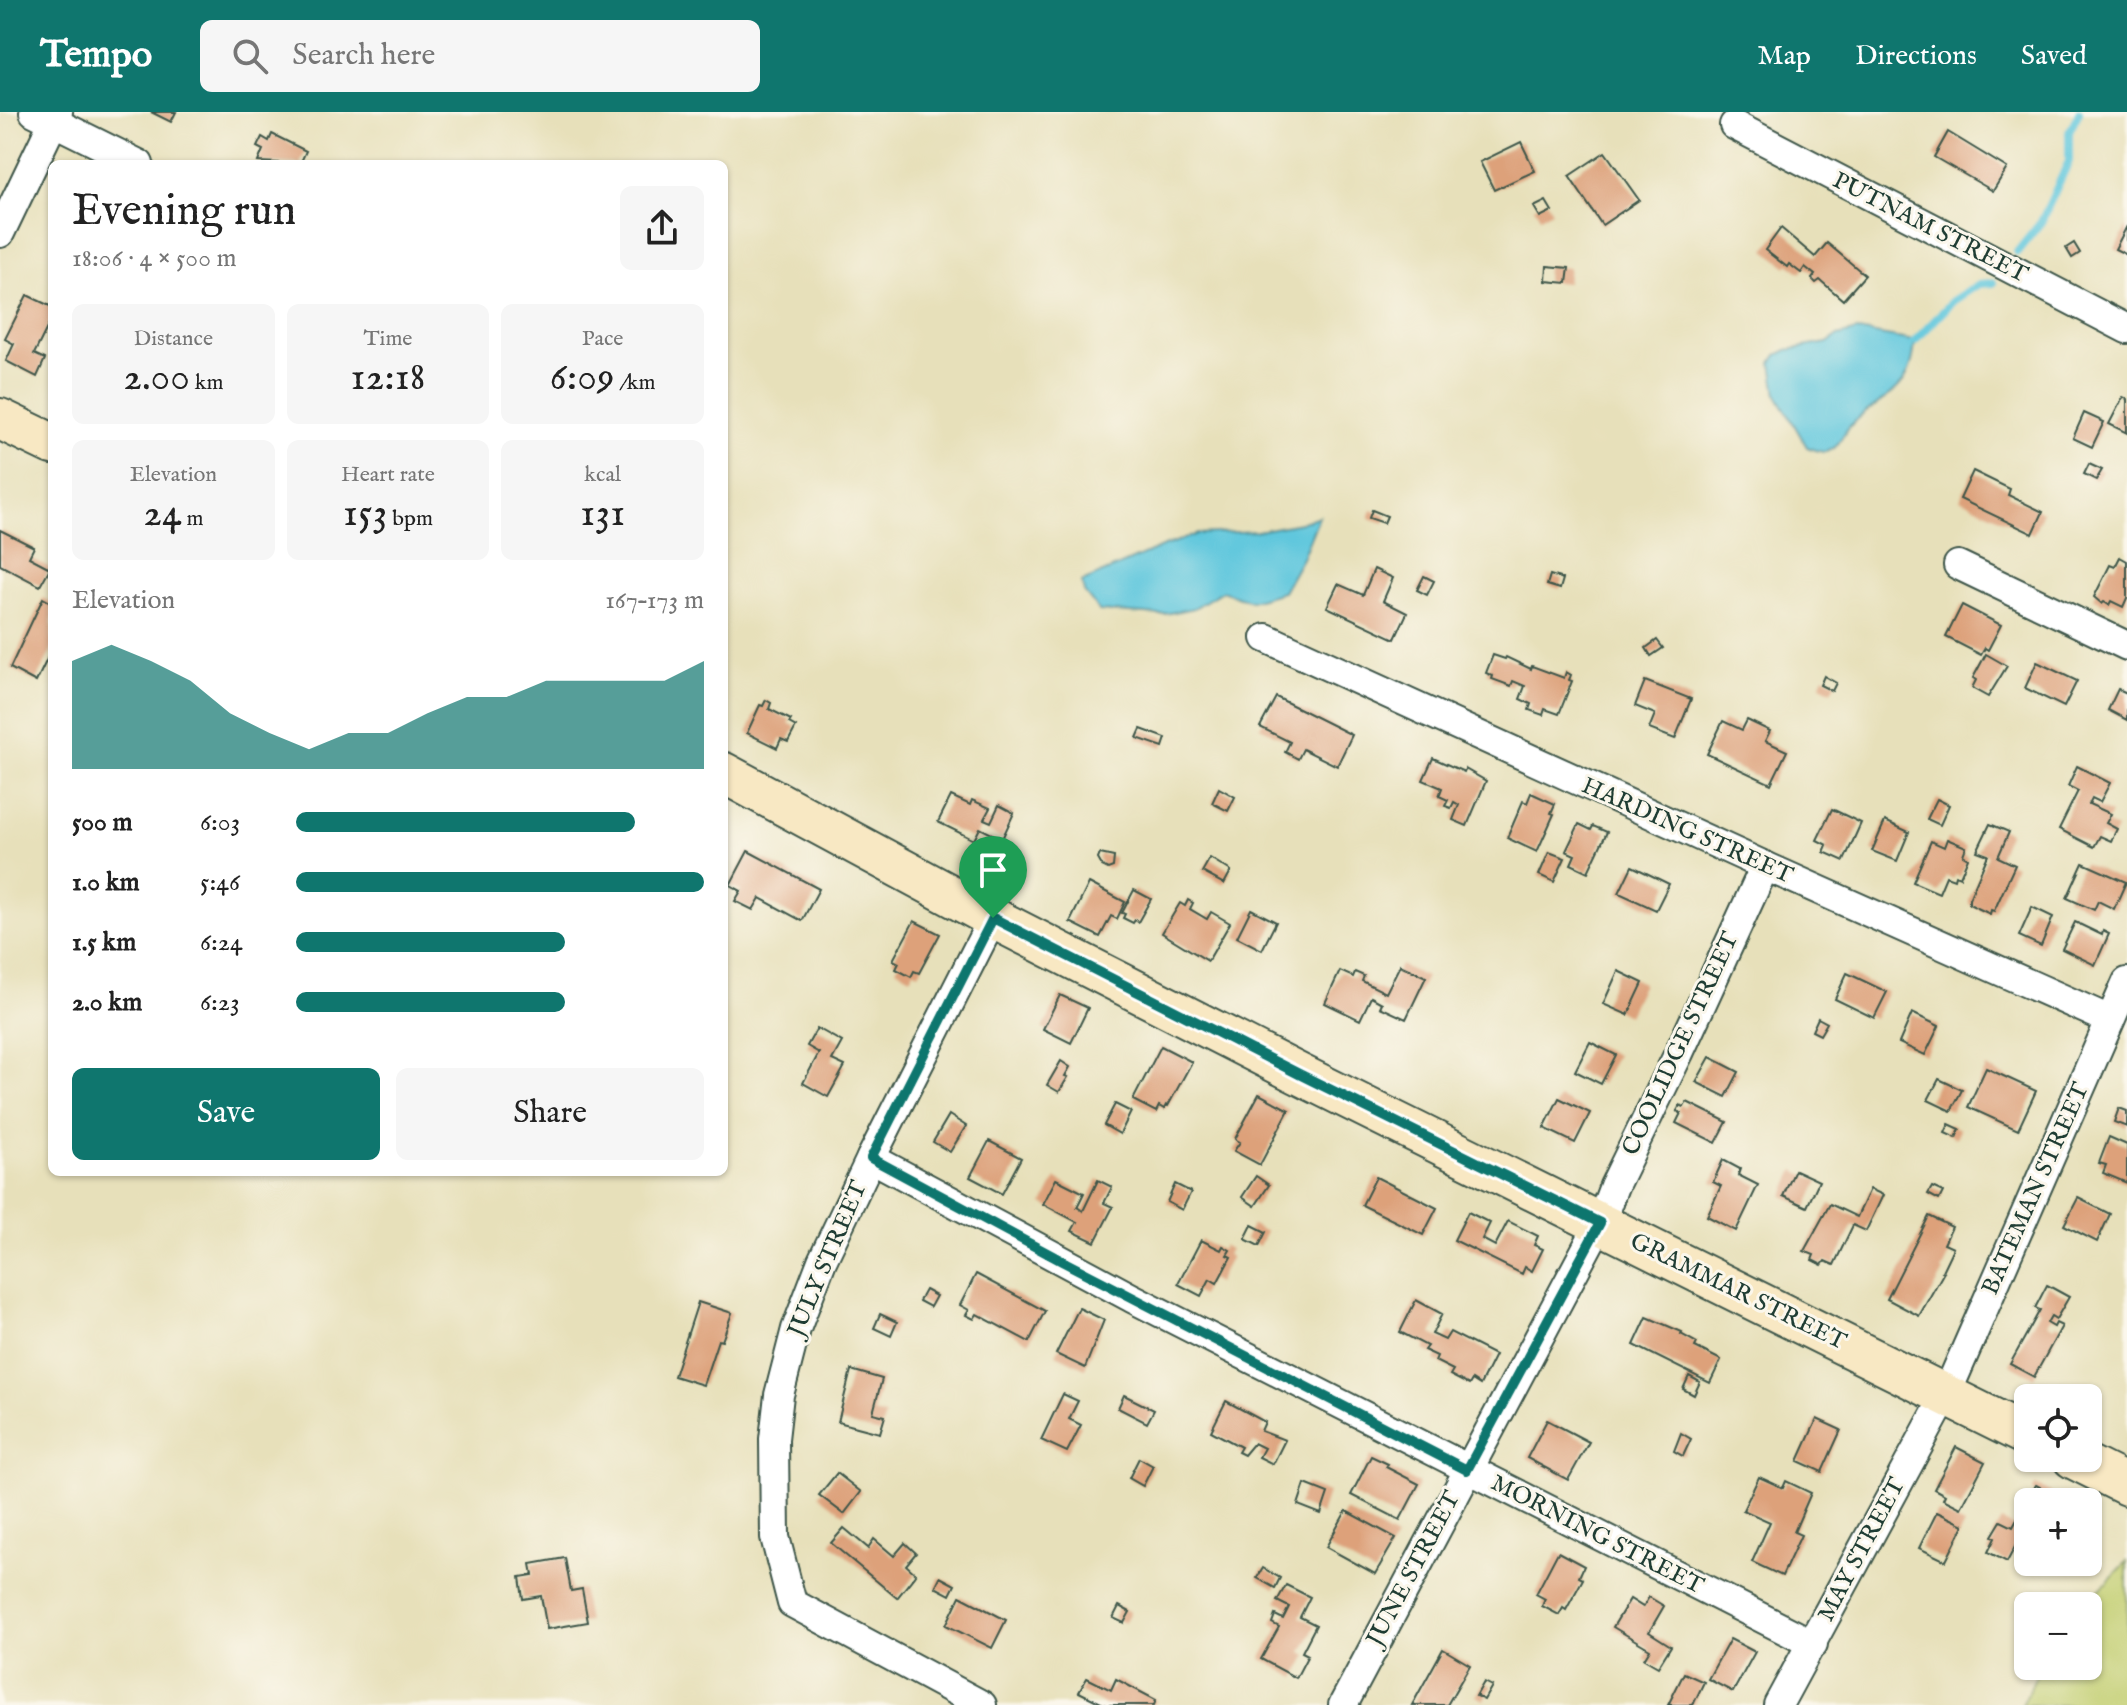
<!DOCTYPE html>
<html lang="en">
<head>
<meta charset="utf-8">
<style>
	:root { --surface:#fff; --page:#f6f6f6; --text:#222; --muted:#767676; --accent:#0f766e }
	body { margin:0; font-family:"IM FELL English",serif; background:var(--page); color:var(--text); height:100vh; display:flex; flex-direction:column; font-size:30px; white-space:nowrap }
	* { box-sizing:border-box; margin:0 }
	p { font-size:26px; color:var(--muted) }
	.icon { flex:none; width:44px; height:44px; fill:none; stroke:currentColor; stroke-width:2; stroke-linecap:round; stroke-linejoin:round }
	.map { position:relative; flex:1; overflow:hidden }
	.drawer { position:absolute; left:48px; top:48px; width:680px; height:1016px; display:flex; flex-direction:column; background:var(--surface); border-radius:12px; box-shadow:0 2px 6px #0004 }
	.drawer>* { flex:none }
	.fabs { position:absolute; left:2014px; top:1272px; display:grid; gap:16px }
	.fabs a { display:grid; place-items:center; width:88px; height:88px; border-radius:12px; background:var(--surface); box-shadow:0 2px 6px #0004; font-size:40px }
	.pin { position:absolute; display:grid; place-items:center; width:68px; height:68px; color:#fff; margin:-82px -34px; border-radius:50% 50% 50% 0; rotate:-45deg; box-shadow:0 0 8px #0007 }
	.pin .icon { rotate:45deg }
	.round { display:grid; place-items:center; flex:none; width:84px; height:84px; border-radius:12px; background:var(--page) }
	.summary { display:flex; align-items:center; justify-content:space-between; height:136px; padding:0 24px }
	h1 { font-size:44px; font-weight:600; line-height:60px }
	.metrics { display:grid; grid-template-columns:repeat(3,1fr); gap:12px; height:136px; padding:8px 24px }
	.metrics div { display:grid; align-content:center; border-radius:12px; background:var(--page); text-align:center }
	.metrics b { font-size:40px; font-weight:600 }
	.metrics small { font-size:22px; font-weight:400 }
	.metrics p { font-size:22px }
	.chart { height:224px; padding:16px 24px }
	.chart p { display:flex; justify-content:space-between }
	.chart svg { width:100%; height:144px; margin-top:8px; fill:var(--accent); opacity:.7 }
	.button { display:flex; gap:16px; margin-top:auto; padding:16px 24px }
	.button a { flex:1; height:92px; border-radius:12px; background:var(--accent); color:#fff; font-size:32px; font-weight:600; line-height:92px; text-align:center }
	.button a+a { background:var(--page); color:var(--text) }
	ul { padding:0 24px; list-style:none; font-size:26px }
	li { display:grid; grid-template-columns:128px 96px 1fr; align-items:center; height:60px }
	li i { height:20px; border-radius:10px; background:var(--accent) }
	header { display:flex; align-items:center; gap:48px; box-sizing:border-box; height:112px; padding:0 40px; background:var(--accent); color:#fff }
	header strong { font-size:38px }
	nav { display:flex; gap:44px; margin-inline-start:auto; font-size:28px }
	.search { width:560px; height:72px; background:var(--page); display:flex; align-items:center; gap:20px; box-sizing:border-box; padding:0 28px; border-radius:12px; color:var(--muted); font-size:30px }
	.map>svg:first-child { display:block }
	.green { fill:#c1cd6e; stroke:#708551; stroke-width:2 }
	.water { fill:#60c7dd; stroke:#408288; stroke-width:2 }
	.lines { fill:none; stroke-linecap:round; stroke-linejoin:round }
	.stream { stroke:#60c7dd; stroke-width:8 }
	.building { fill:#dda17a }
	.street-casing { stroke:#3d5548; stroke-width:32 }
	.secondary-casing { stroke:#3d5548; stroke-width:44 }
	.street { stroke:#fff; stroke-width:28 }
	.secondary { stroke:#f8e8c3; stroke-width:40 }
	.route-casing { stroke:#fff; stroke-width:16 }
	.route { stroke:#0f766e; stroke-width:10 }
	.labels { text-anchor:middle; dominant-baseline:central; stroke-width:6; stroke-linejoin:round; paint-order:stroke }
	.street-label { font-size:24px; fill:#1f3d34; stroke:#fbf7ec }
</style>
</head>
<body>
<header>
<strong>Tempo</strong>
<div class="search"><svg class="icon" aria-label="search" viewBox="0 0 24 24"><circle cx="10" cy="10" r="6"/><path d="M15 15l6 6"/></svg>Search here</div>
<nav><a>Map</a><a>Directions</a><a>Saved</a></nav>
</header>
<div class="map">
<svg width="2127" height="1593" viewBox="0 0 2127 1593">
	<rect width="100%" height="100%" fill="#fbf7ec"/>
	<filter id="ink" filterUnits="userSpaceOnUse"><feTurbulence type="fractalNoise" baseFrequency=".0125" numOctaves="2"/><feDisplacementMap in="SourceGraphic" scale="16" xChannelSelector="R" yChannelSelector="G"/><feConvolveMatrix kernelMatrix="1 2 1 2 8 2 1 2 1" color-interpolation-filters="sRGB"/></filter>
	<filter id="wash" filterUnits="userSpaceOnUse"><feTurbulence type="fractalNoise" baseFrequency=".006" numOctaves="4" result="noise"/><feDisplacementMap in="SourceGraphic" scale="32" xChannelSelector="R" yChannelSelector="G"/><feGaussianBlur stdDeviation="1.8" result="paint"/><feColorMatrix in="noise" values="0 0 0 0 0 0 0 0 0 0 0 0 0 0 0 0 0 1.4 0 .05"/><feComposite in="paint" operator="in"/></filter>
	<g filter="url(#wash)">
		<rect width="100%" height="100%" fill="#e7e0ba"/>
		<path class="green" d="M2127,1450V1593H2022L2041,1554H2088V1494H2083Z"/>
		<g class="water">
			<path d="M1857,219L1915,229C1912,285 1881,282 1850,314C1841,323 1839,338 1825,340C1819,340 1813,337 1807,335L1777,283L1772,251L1777,243L1787,238L1827,231L1838,224Z"/>
			<path d="M1319,404L1302,446L1283,480L1251,489L1222,479L1194,496L1160,503L1099,499L1084,480L1082,470L1164,434L1198,422L1257,419L1300,411Z"/>
		</g>
		<g class="lines">
			<g class="stream">
				<path d="M2017,140L2041,110L2069,49V20L2079,0"/>
				<path d="M1915,229L1953,189L1979,172L1993,171"/>
			</g>
		</g>
		<g id="blocks">
			<g class="building">
				<path d="M151,0H176L171,10Z"/>
				<path d="M1948,20L2007,56L1993,79L1934,45Z"/>
				<path d="M272,22L306,39L300,52L258,50L263,38L257,35L262,25L269,29Z"/>
				<path d="M1521,30L1535,59L1494,78L1480,50Z"/>
				<path d="M1605,40L1639,88L1602,113L1569,64Z"/>
				<path d="M1546,89L1552,99L1540,105L1534,95Z"/>
				<path d="M2127,114V143L2115,137Z"/>
				<path d="M1781,116L1815,145L1827,131L1865,163L1843,188L1820,168L1816,171L1812,167L1815,163L1805,155L1801,161L1789,152L1787,155L1765,138Z"/>
				<path d="M2074,131L2080,141L2072,146L2066,136Z"/>
				<path d="M1547,154L1569,156L1567,171L1546,169Z"/>
				<path d="M27,183L52,195V206L34,242L45,247L37,265L6,249L14,232L5,227Z"/>
				<path d="M2123,285L2127,287V321L2109,312Z"/>
				<path d="M2084,301L2104,310L2092,335L2073,326Z"/>
				<path d="M2089,352L2102,358L2096,368L2084,362Z"/>
				<path d="M1973,359L2010,377L2008,383L2043,400L2033,422L1960,387Z"/>
				<path d="M1372,398L1387,404L1384,411L1369,406Z"/>
				<path d="M0,418L34,435L29,445L50,456L40,474L0,453Z"/>
				<path d="M2120,445L2127,449V486L2123,495L2111,489L2109,493L2104,490L2102,492L2094,485L2110,453L2115,455Z"/>
				<path d="M1374,457L1393,466L1383,489L1407,501L1395,527L1327,495L1338,472L1363,483Z"/>
				<path d="M1550,463L1563,467L1560,477L1547,473Z"/>
				<path d="M1424,464L1434,469L1427,483L1417,478Z"/>
				<path d="M43,486L52,491V537L36,570L10,556Z"/>
				<path d="M1962,493L2001,513L1988,538L1985,536L1981,543L1946,525Z"/>
				<path d="M1657,528L1663,536L1651,544L1646,536Z"/>
				<path d="M1986,542L2007,554L1988,585L1972,576L1976,568L1973,566Z"/>
				<path d="M1493,543L1505,547L1506,545L1531,557L1532,554L1564,566L1566,560L1571,563L1569,568L1572,569L1559,602L1545,597L1543,603L1529,598L1531,592L1520,587L1525,574L1513,569L1511,574L1492,567L1493,564L1486,561Z"/>
				<path d="M2037,550L2077,569L2064,595L2025,576Z"/>
				<path d="M1824,564L1836,571L1832,579L1820,573Z"/>
				<path d="M1645,569L1691,587L1675,627L1649,617L1655,602L1635,594Z"/>
				<path d="M2118,577L2127,581V608L2108,598Z"/>
				<path d="M1276,585L1352,623L1337,654L1303,637L1298,647L1285,640L1290,630L1260,615Z"/>
				<path d="M766,588L771,591L769,597L791,608L789,611L796,615L788,630L781,627L777,636L747,621L760,593L763,594Z"/>
				<path d="M1747,608L1770,619L1765,629L1787,639L1771,672L1707,642L1723,609L1742,618Z"/>
				<path d="M1141,617L1166,626L1163,635L1137,626Z"/>
				<path d="M1433,646L1464,660L1465,657L1486,669L1467,714L1453,708L1459,693L1454,690L1451,696L1445,694L1448,688L1439,684L1442,676L1423,668Z"/>
				<path d="M2077,654L2110,671L2100,690L2092,686L2089,692L2111,702L2106,711L2117,717L2111,729L2100,724L2094,735L2059,717L2078,679L2068,674Z"/>
				<path d="M1219,676L1235,685L1228,699L1212,691Z"/>
				<path d="M1531,681L1555,692L1551,701L1554,702L1537,740L1507,726L1523,689L1527,691Z"/>
				<path d="M951,684L970,693L972,688L990,696L984,707L991,710L999,693L1014,701L1002,727L980,716L974,728L938,710Z"/>
				<path d="M1937,687L1949,693L1940,713L1927,707Z"/>
				<path d="M1832,697L1861,711L1844,749L1824,740L1827,733L1817,728Z"/>
				<path d="M1885,709L1909,720L1897,749L1872,739Z"/>
				<path d="M1579,712L1591,718L1593,714L1607,720L1588,760L1571,752L1575,743L1566,739Z"/>
				<path d="M1990,712L2009,720L1998,745L2015,753L1994,799L1991,798L1990,802L1969,792V787L1988,743L1977,739Z"/>
				<path d="M1947,727L1966,735L1963,743L1968,746L1960,765L1955,763L1954,767L1946,764L1939,781L1913,770L1931,729L1944,735Z"/>
				<path d="M748,739L819,777L802,809L760,786L753,798L735,789L741,779L730,773Z"/>
				<path d="M1549,740L1565,746L1554,770L1539,763Z"/>
				<path d="M1100,742L1114,745L1113,755L1108,757L1102,754L1098,747Z"/>
				<path d="M1210,746L1231,759L1224,772L1202,760Z"/>
				<path d="M2083,751L2126,770L2114,797L2098,789L2094,798L2067,786Z"/>
				<path d="M1632,754L1669,772L1656,798L1619,781Z"/>
				<path d="M1089,771L1125,790L1117,807L1111,804L1100,825L1070,810Z"/>
				<path d="M1134,778L1151,787L1138,810L1135,808L1133,811L1123,806L1125,802L1122,801Z"/>
				<path d="M1188,788L1193,791L1190,797L1207,807L1211,800L1230,811L1208,849L1162,821L1180,791L1185,794Z"/>
				<path d="M2032,795L2053,805L2041,834L2019,824Z"/>
				<path d="M1251,797L1276,810L1262,838L1237,825Z"/>
				<path d="M914,809L940,822L919,861L914,859L911,865L896,857L899,851L893,848Z"/>
				<path d="M2075,810L2102,823L2103,819L2109,822L2095,853L2062,837Z"/>
				<path d="M1400,853L1426,865L1406,907L1380,895L1382,891L1371,885L1360,908L1325,891L1340,859L1353,865L1355,860L1364,864L1362,869L1386,881Z"/>
				<path d="M1618,859L1643,871L1628,903L1603,892Z"/>
				<path d="M1847,861L1887,880L1874,906L1835,887Z"/>
				<path d="M1060,883L1088,896L1071,931L1043,917Z"/>
				<path d="M1912,901L1939,914L1925,943L1899,931Z"/>
				<path d="M1818,906L1827,911L1820,923L1812,919Z"/>
				<path d="M817,916L842,930L832,948L845,954L828,985L803,971L819,941L807,934Z"/>
				<path d="M1590,930L1616,943L1601,972L1575,959Z"/>
				<path d="M1161,934L1192,950L1168,994L1166,993L1164,997L1159,994L1156,1000L1133,988Z"/>
				<path d="M1710,945L1739,960L1726,985L1696,970Z"/>
				<path d="M1061,949L1070,955L1065,964L1068,965L1059,980L1047,973Z"/>
				<path d="M1986,956L2036,979L2018,1018L1968,995Z"/>
				<path d="M1939,967L1962,978L1951,999L1928,988Z"/>
				<path d="M1259,982L1289,998L1260,1053L1234,1039L1240,1030L1235,1027Z"/>
				<path d="M1559,986L1590,1001L1575,1031L1544,1016Z"/>
				<path d="M1687,990L1727,1010L1716,1031L1676,1011L1681,1001L1677,999L1680,993L1684,995Z"/>
				<path d="M1115,992L1131,1000L1120,1022L1104,1013Z"/>
				<path d="M2119,996L2127,999V1015L2114,1010Z"/>
				<path d="M949,1003L966,1014L950,1040L933,1030Z"/>
				<path d="M1949,1012L1960,1017L1956,1026L1945,1021Z"/>
				<path d="M2109,1025L2127,1033V1071L2103,1061L2106,1053L2099,1051Z"/>
				<path d="M989,1029L1021,1046L1002,1082L970,1065Z"/>
				<path d="M1723,1048L1740,1057L1738,1063L1758,1073L1736,1119L1707,1104L1721,1074L1713,1070Z"/>
				<path d="M1795,1058L1819,1069L1807,1095L1783,1084Z"/>
				<path d="M1256,1064L1269,1073L1255,1094L1242,1085Z"/>
				<path d="M1376,1065L1437,1096L1423,1123L1362,1093Z"/>
				<path d="M1056,1067L1084,1081L1077,1095L1083,1099L1098,1068L1112,1075L1104,1091L1113,1095L1095,1130L1072,1119L1077,1110L1043,1092Z"/>
				<path d="M1175,1072L1191,1080L1182,1098L1167,1090Z"/>
				<path d="M1932,1075L1943,1080L1939,1088L1928,1082Z"/>
				<path d="M1870,1077L1883,1083L1866,1119L1853,1113L1834,1153L1825,1149L1822,1153L1812,1148L1814,1143L1804,1139L1830,1092L1857,1105Z"/>
				<path d="M2078,1086L2110,1102L2097,1130L2064,1113Z"/>
				<path d="M1468,1100L1490,1111L1482,1127L1495,1134L1508,1109L1538,1124L1534,1133L1543,1137L1532,1159L1525,1155L1522,1162L1454,1128Z"/>
				<path d="M1929,1104L1952,1115L1944,1132L1953,1136L1942,1159L1944,1160L1919,1204L1887,1187Z"/>
				<path d="M1252,1113L1266,1120L1259,1134L1245,1127Z"/>
				<path d="M1201,1128L1221,1138L1223,1134L1230,1138L1227,1143L1231,1145L1217,1171L1210,1167L1201,1184L1178,1172Z"/>
				<path d="M976,1162L1045,1199L1029,1230L977,1202L974,1207L966,1203L969,1198L960,1193Z"/>
				<path d="M2047,1173L2069,1185L2056,1207L2051,1204L2047,1211L2054,1215L2056,1211L2062,1214L2034,1265L2010,1252L2040,1198L2035,1196Z"/>
				<path d="M925,1178L936,1184L930,1195L919,1189Z"/>
				<path d="M1416,1188L1442,1202L1432,1222L1445,1228L1450,1220L1495,1243L1480,1273L1472,1268L1469,1273L1450,1263L1453,1258L1435,1249L1437,1244L1424,1238L1427,1234L1400,1220Z"/>
				<path d="M698,1190L732,1201L722,1229L718,1228L703,1273L674,1264Z"/>
				<path d="M1079,1196L1104,1208L1085,1256L1056,1242Z"/>
				<path d="M880,1202L897,1210L891,1224L874,1216Z"/>
				<path d="M1647,1205L1682,1220L1681,1222L1697,1231L1695,1235L1721,1248L1710,1271L1634,1233Z"/>
				<path d="M851,1258L882,1267L873,1301L885,1304L880,1321L838,1310Z"/>
				<path d="M1689,1264L1700,1270L1694,1283L1683,1277Z"/>
				<path d="M1063,1282L1078,1289L1069,1307L1081,1313L1067,1340L1041,1328Z"/>
				<path d="M1124,1283L1154,1298L1147,1311L1118,1296Z"/>
				<path d="M1226,1289L1265,1310L1261,1319L1285,1328L1273,1352L1259,1345L1264,1336L1254,1331L1244,1343L1238,1340L1241,1335L1211,1319Z"/>
				<path d="M1817,1307L1841,1318L1822,1360L1798,1349Z"/>
				<path d="M1547,1308L1589,1330L1568,1368L1527,1346Z"/>
				<path d="M1681,1321L1691,1327L1683,1344L1674,1339Z"/>
				<path d="M1956,1335L1985,1350L1961,1396L1943,1387L1945,1383L1934,1377Z"/>
				<path d="M1371,1344L1388,1352L1386,1355L1419,1372L1400,1408L1351,1383Z"/>
				<path d="M1139,1346L1153,1354L1143,1374L1129,1366Z"/>
				<path d="M837,1361L861,1380L844,1402L819,1383Z"/>
				<path d="M1759,1365L1783,1376L1786,1369L1811,1381L1794,1420L1801,1423L1782,1464L1752,1450L1770,1410L1743,1398Z"/>
				<path d="M1305,1372L1328,1381L1321,1402L1298,1393Z"/>
				<path d="M2036,1373L2067,1390H2034L2038,1382L2032,1379Z"/>
				<path d="M2028,1387V1421L2022,1431L2018,1429L2007,1450L1988,1440L1995,1426L1992,1424L2001,1409L2013,1415Z"/>
				<path d="M1346,1399L1396,1426L1375,1462L1326,1435Z"/>
				<path d="M1937,1400L1964,1413L1946,1449L1919,1436Z"/>
				<path d="M844,1416L868,1436L874,1427L894,1444L905,1431L916,1441L906,1453L916,1462L897,1486L831,1431Z"/>
				<path d="M1558,1440L1584,1454L1579,1465L1583,1467L1566,1498L1563,1496L1559,1503L1542,1494L1545,1487L1536,1482Z"/>
				<path d="M565,1446L571,1479L582,1477L588,1510L547,1517L541,1484L523,1487L520,1465L533,1463L531,1452Z"/>
				<path d="M1263,1456L1280,1466L1275,1476L1257,1466Z"/>
				<path d="M940,1465L955,1473L950,1483L935,1475Z"/>
				<path d="M1286,1473L1310,1485L1300,1505L1316,1513L1302,1540L1308,1543L1296,1566L1261,1547L1279,1515L1272,1511L1275,1503L1283,1507L1289,1495L1277,1489Z"/>
				<path d="M960,1484L1006,1508L992,1536L946,1513Z"/>
				<path d="M1649,1485L1664,1494L1649,1520L1671,1534L1658,1555L1644,1547L1650,1537L1613,1515L1630,1487L1643,1495Z"/>
				<path d="M1119,1494L1130,1500L1124,1511L1113,1506Z"/>
				<path d="M1730,1527L1755,1540L1733,1580L1708,1567Z"/>
				<path d="M1443,1537L1470,1553L1447,1593H1412Z"/>
				<path d="M1684,1561L1704,1570L1693,1593H1668Z"/>
				<path d="M1087,1566L1111,1578L1116,1567L1156,1588L1154,1593H1105L1079,1580Z"/>
				<path d="M1484,1570L1492,1574L1484,1588L1476,1584Z"/>
			</g>
		</g>
	</g>
	<g filter="url(#ink)">
		<use href="#blocks" fill-opacity="0" stroke="#3d5548" stroke-width="2"/>
		<g class="lines">
			<g class="street-casing">
				<g id="street">
					<path d="M34,0L139,52"/>
					<path d="M1734,13L2127,217"/>
					<path d="M0,121L58,0"/>
					<path d="M1958,453L2127,534"/>
					<path d="M1266,526L1765,754L2110,908"/>
					<path d="M871,1046L1132,1186L1813,1532"/>
					<path d="M982,1593L792,1491L775,1425L774,1327L779,1283L796,1217L822,1149L871,1046L993,806"/>
					<path d="M1343,1593L1600,1111L1614,1074L1679,941L1765,754"/>
					<path d="M1778,1593L1946,1283L2127,870"/>
				</g>
			</g>
			<g class="secondary-casing">
				<g id="secondary">
					<path d="M0,307L52,332"/>
					<path d="M724,661L993,806L1299,962L2028,1324"/>
					<path d="M2073,1346L2127,1373"/>
				</g>
			</g>
			<use href="#street" class="street"/>
			<use href="#secondary" class="secondary"/>
		</g>
	</g>
	<g class="lines" filter="url(#ink)">
		<g class="route-casing">
			<path id="route" d="M993,806L1299,962L1600,1111L1467,1358L1062,1149L871,1046Z"/>
		</g>
		<use href="#route" class="route"/>
	</g>
	<g class="labels">
		<g class="street-label">
			<text transform="translate(1930 116) rotate(27)">PUTNAM STREET</text>
			<text transform="translate(1687 719) rotate(24)">HARDING STREET</text>
			<text transform="translate(1681 932) rotate(-65)">COOLIDGE STREET</text>
			<text transform="translate(2036 1077) rotate(-66)">BATEMAN STREET</text>
			<text transform="translate(828 1147) rotate(-67)">JULY STREET</text>
			<text transform="translate(1738 1180) rotate(26)">GRAMMAR STREET</text>
			<text transform="translate(1597 1423) rotate(27)">MORNING STREET</text>
			<text transform="translate(1862 1438) rotate(-62)">MAY STREET</text>
			<text transform="translate(1414 1457) rotate(-62)">JUNE STREET</text>
		</g>
	</g>
</svg>
<div class="fabs">
<a><svg class="icon" aria-label="locate" viewBox="0 0 24 24"><circle cx="12" cy="12" r="6"/><path d="M12 2v4M12 18v4M2 12h4M18 12h4"/></svg></a>
<a>+</a>
<a>−</a>
</div>
<div class="pin" style="left:993px;top:806px;background:#1e9e55"><svg class="icon" aria-label="arrive" viewBox="0 0 24 24"><path d="M6 21V4h12l-3 4 3 4H6"/></svg></div>
<section class="drawer">
<div class="summary"><div><h1>Evening run</h1><p>18:06 · 4 × 500 m</p></div><a class="round"><svg class="icon" aria-label="share" viewBox="0 0 24 24"><path d="M12 15V3M7 8l5-5 5 5M5 13v7h14v-7"/></svg></a></div>
<div class="metrics">
<div><p>Distance</p><b>2.00<small> km</small></b></div>
<div><p>Time</p><b>12:18</b></div>
<div><p>Pace</p><b>6:09<small> /km</small></b></div>
</div>
<div class="metrics">
<div><p>Elevation</p><b>24<small> m</small></b></div>
<div><p>Heart rate</p><b>153<small> bpm</small></b></div>
<div><p>kcal</p><b>131</b></div>
</div>
<div class="chart"><p><span>Elevation</span>167–173 m</p>
<svg viewBox="0 0 160 44" preserveAspectRatio="none"><path d="M0 44V11L10 6L20 11L30 17L40 27L50 33L60 38L70 33L80 33L90 27L100 22L110 22L120 17L130 17L140 17L150 17L160 11V44z"/></svg>
</div>
<ul>
<li><b>500 m</b>6:03<i style="width:83%"></i></li>
<li><b>1.0 km</b>5:46<i style="width:100%"></i></li>
<li><b>1.5 km</b>6:24<i style="width:66%"></i></li>
<li><b>2.0 km</b>6:23<i style="width:66%"></i></li>
</ul>
<div class="button"><a>Save</a><a>Share</a></div>
</section>
</div>
</body>
</html>
